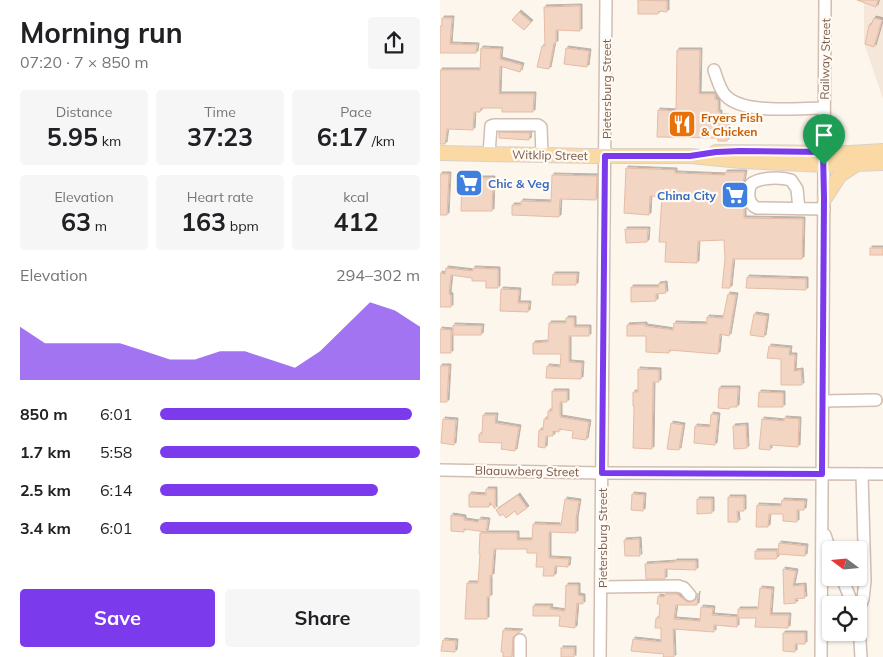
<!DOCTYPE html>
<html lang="en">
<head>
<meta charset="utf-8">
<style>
	:root { --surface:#fff; --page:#f6f6f6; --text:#202124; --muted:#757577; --accent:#7c3aed }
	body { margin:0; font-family:Mulish,sans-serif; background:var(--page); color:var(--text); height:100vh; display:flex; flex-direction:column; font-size:19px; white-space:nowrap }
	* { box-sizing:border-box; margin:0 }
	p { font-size:16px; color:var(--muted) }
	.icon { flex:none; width:28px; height:28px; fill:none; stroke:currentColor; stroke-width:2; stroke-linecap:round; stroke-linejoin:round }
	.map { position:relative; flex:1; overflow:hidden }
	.drawer { display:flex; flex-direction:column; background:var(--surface); width:440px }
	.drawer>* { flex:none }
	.needle { width:32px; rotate:286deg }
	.fabs { position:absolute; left:382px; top:541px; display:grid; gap:10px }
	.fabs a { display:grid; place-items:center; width:45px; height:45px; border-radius:5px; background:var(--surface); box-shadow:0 1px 4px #0004; font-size:25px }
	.pin { position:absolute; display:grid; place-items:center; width:42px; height:42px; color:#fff; margin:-51px -21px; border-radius:50% 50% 50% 0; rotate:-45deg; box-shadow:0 0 5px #0007 }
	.pin .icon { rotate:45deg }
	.round { display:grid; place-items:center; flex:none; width:52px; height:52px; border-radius:5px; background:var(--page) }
	.overview { display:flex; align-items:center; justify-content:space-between; height:85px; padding:0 20px }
	h1 { font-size:28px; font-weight:700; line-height:38px }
	.metrics { display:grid; grid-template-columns:repeat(3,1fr); gap:8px; height:85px; padding:5px 20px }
	.metrics div { display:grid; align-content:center; border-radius:5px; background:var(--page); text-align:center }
	.metrics b { font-size:25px; font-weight:700 }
	.metrics small { font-size:14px; font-weight:400 }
	.metrics p { font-size:14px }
	.chart { height:140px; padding:10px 20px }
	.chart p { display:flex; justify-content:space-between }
	.chart svg { width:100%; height:90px; margin-top:5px; fill:var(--accent); opacity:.7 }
	.button { display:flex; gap:10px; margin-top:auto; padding:10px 20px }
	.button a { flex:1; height:58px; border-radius:5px; background:var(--accent); color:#fff; font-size:20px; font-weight:700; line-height:58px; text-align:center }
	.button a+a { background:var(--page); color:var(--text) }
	ul { padding:0 20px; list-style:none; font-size:16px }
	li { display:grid; grid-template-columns:80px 60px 1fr; align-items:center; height:38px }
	li i { height:12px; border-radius:6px; background:var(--accent) }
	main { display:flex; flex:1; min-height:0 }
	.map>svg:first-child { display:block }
	.residential { fill:#f5e8da }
	.building { fill:#f3d5c3; stroke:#e6bba3; filter:url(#shadow) }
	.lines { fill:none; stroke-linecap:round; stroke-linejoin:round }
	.minor-casing { stroke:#d1beb0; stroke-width:14 }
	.major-casing { stroke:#dad1cd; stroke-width:16 }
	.minor { stroke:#fff; stroke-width:11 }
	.major { stroke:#fbd9a5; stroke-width:14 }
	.route-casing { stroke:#fff; stroke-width:10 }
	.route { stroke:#7c3aed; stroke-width:6 }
	.labels { text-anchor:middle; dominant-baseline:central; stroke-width:4.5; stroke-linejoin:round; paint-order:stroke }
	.street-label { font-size:12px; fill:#7a5c4d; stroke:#fffaf3 }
	.food-label { font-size:12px; font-weight:bold; fill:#c56008; stroke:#fffaf3; text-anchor:start }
	.shop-label { font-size:12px; font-weight:bold; fill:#366cbe; stroke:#fffaf3; text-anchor:start }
</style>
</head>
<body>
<main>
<section class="drawer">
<div class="overview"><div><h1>Morning run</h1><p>07:20 · 7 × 850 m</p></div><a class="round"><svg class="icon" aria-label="share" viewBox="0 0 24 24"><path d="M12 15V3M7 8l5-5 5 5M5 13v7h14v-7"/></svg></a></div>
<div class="metrics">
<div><p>Distance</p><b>5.95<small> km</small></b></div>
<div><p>Time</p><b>37:23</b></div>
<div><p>Pace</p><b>6:17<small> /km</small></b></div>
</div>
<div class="metrics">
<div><p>Elevation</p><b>63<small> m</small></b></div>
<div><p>Heart rate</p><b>163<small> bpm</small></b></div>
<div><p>kcal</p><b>412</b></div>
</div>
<div class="chart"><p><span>Elevation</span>294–302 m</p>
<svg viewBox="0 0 160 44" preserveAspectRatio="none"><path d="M0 44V18L10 26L20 26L30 26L40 26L50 30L60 34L70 34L80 30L90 30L100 34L110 38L120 30L130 18L140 6L150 10L160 18V44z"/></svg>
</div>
<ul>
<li><b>850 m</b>6:01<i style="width:97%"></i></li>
<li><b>1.7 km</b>5:58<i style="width:100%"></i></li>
<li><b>2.5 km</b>6:14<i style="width:84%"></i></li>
<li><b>3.4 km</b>6:01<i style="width:97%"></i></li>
</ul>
<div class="button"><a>Save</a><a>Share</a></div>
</section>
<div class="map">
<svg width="443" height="657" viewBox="0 0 443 657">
	<defs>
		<filter id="shadow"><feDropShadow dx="2" dy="-2" stdDeviation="0" flood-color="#0004"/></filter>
	</defs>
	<rect width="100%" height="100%" fill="#fdf6ec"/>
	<path class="residential" d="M424,0H443V99L424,43Z"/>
	<g class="building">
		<path d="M198,0L227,1V12L219,11L218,14H198Z"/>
		<path d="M417,0H438L436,7Z"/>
		<path d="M140,6V31L116,30V43H114L109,69L97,67L102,46H105L104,7Z"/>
		<path d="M79,12L91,22L84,30L72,20Z"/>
		<path d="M2,18H12L10,44L37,45L36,53H0V26H2Z"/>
		<path d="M434,18L442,20L434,47L425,44L429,25H431Z"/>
		<path d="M41,48L61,49L60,59L82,65L80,72L60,66L59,94H94L93,112H62V108H41L40,112H34L33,130L7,129L5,144H0V70H40Z"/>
		<path d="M126,48L149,51L147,67L124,64Z"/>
		<path d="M237,50H260L259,94H275V99L278,100V112H280V116H287V141H278V138L217,137L218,110L236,111Z"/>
		<path d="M59,132L90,133L89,140L59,138Z"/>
		<path d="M186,168L235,170V173L285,175V172H305L301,194L304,206V218L363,219L362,259H293L290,288H282L285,259L284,240L258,241L257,263L225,262L226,242H219L222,197L210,196L209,215L184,213Z"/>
		<path d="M0,174H9L7,215H0Z"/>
		<path d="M112,175L157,176L156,200L120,199L119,217L72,215V205H81V201L111,202Z"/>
		<path d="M22,178H53L52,211H21Z"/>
		<path d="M185,229H208L207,242L186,243Z"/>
		<rect x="430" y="248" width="13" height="7"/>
		<path d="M6,268L33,271V268L58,269V288H46V281H32V278L11,275L9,294L11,295V307H0V273L5,274Z"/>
		<path d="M113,274H137L136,285H112Z"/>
		<path d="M307,277L366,279V290L306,288Z"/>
		<path d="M225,283L226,293L216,294V301L191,302V287H219L218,284Z"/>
		<path d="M61,289L79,290L78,303H89L88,312L60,311Z"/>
		<path d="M288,294L296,295L289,336L280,334L278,354L229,350V353L206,352V336H187V325L205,324V326L233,330L234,323L267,324V317L283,318Z"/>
		<path d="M314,314L327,316L324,337L310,335Z"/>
		<path d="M126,318H134V327H149V336H129V362L142,363L141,379L106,378L107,366L120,367L121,354H93V343L108,342L109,323H126Z"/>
		<path d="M13,325L42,326L41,335H13Z"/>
		<path d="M0,329L11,330V353H0Z"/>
		<path d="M329,346L350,348L349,355H355L354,371L361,370L362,385H341V359L327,358Z"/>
		<path d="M0,366H9L7,402H0Z"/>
		<path d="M198,369L219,370V382H213L212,449L193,448L194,406H193V392H198Z"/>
		<path d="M279,388H298L297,407H290L289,409L278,408Z"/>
		<path d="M112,391H127V402H120V417L149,422L146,440L132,438L133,431L119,429V432L113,431V436H106L105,448L98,447L99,430H103L104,419H108V411H112Z"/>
		<path d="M319,392L343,393V407H318Z"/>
		<path d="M271,414L278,415L275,445L254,443L255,426L270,427Z"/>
		<path d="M43,415H56L55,423L79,427L75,451L61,449L62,443L39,442V434H42Z"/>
		<path d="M344,418L359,419L358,447L330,445V450L319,449L322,419L344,421Z"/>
		<path d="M3,419L16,420L14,445L1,443Z"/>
		<path d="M231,423L243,425L239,450L227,449Z"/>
		<path d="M306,425L307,448L294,449L293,426Z"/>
		<path d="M46,489H55V509L50,502L49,507H29V494L46,495Z"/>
		<path d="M192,494L204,495L203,511L191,510Z"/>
		<path d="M78,495L87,508L77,515L75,511L66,518L63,514L60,516L56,510Z"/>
		<path d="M288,497H304V511H297L298,522H288Z"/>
		<path d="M125,499L139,501L136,519V533L109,532V558L129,559L128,567L115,566L114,576H103L104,567H96L97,553H87V549H54L52,576L50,575V597H47V619H25L27,583H38L40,554H39L40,533H77V540H92L93,524L121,525Z"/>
		<path d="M257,499H272V513L257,514Z"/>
		<path d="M342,500L365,501L364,510H357V522L343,521V514H329L328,527H316L317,505L341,506Z"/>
		<path d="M11,515L24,517V520L38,522L39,519L48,520L46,532L24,529V532L11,531Z"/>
		<path d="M199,539L200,556H185L184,540Z"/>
		<path d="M339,543L366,546L365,556L338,554Z"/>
		<path d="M315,551H337V558L335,559H315Z"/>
		<path d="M235,561H256V570L225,569V579H206L205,564L235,562Z"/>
		<path d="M343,569L356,571L353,586L364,585L365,598L355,599L356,603L344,604Z"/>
		<path d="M126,585H138V595L143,596V604L137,603L135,628L119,626L120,616H93V606H111L110,609L125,611Z"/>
		<path d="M320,588L332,589L330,615H349L348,628L315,627L316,618H298V609H318Z"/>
		<path d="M258,593L257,605H236L234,619L260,621L261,607L273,608L272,615L297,617V627L274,625V632L233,629L234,657H223L224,654L191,651L193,639L221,642V628H215L216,618H219L220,604H217L218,596L224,597L225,594H237L247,602H251L255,600Z"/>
		<path d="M63,630L81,631L73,637L72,657H63V652H61Z"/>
		<path d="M343,633H365V644H355V652L343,651Z"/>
		<path d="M3,640L16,641L15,652L1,651Z"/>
		<rect x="121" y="648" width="13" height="9"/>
	</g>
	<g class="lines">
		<g class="minor-casing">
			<g id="minor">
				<path d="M274,70C277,78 279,88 285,95C303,115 358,108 384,108"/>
				<path d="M49,154L51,126L54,125H98L101,127L102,155"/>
				<path d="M359,209L357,189L351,180C340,177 320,177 311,184C307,193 308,204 317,208L384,209"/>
				<path d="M383,401L436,400"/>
				<path d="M0,470L162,473L443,474"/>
				<path d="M385,535L391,553"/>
				<path d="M402,578L413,605"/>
				<path d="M162,587L238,586L244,588L250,595"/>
				<path d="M419,609L423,599L425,581L422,474"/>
				<path d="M419,625L421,657"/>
				<path d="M80,657V640"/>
				<path d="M160,657L166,0"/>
				<path d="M381,657L385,0"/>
			</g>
		</g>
		<g class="major-casing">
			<g id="major">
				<path d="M276,152L410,153L443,151"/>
				<path d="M0,153L149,156H250L301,161L384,165L443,163"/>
				<path d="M385,198L400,175L415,165"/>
			</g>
		</g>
		<use href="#minor" class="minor"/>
		<use href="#major" class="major"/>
	</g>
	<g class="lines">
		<g class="route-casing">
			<path id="route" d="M300,151L383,152L384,198L382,474L162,473L165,156H250L276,152Z"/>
		</g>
		<use href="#route" class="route"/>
	</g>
	<defs>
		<g id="restaurant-square" transform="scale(1.4375)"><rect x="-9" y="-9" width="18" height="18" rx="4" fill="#e8710a" stroke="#fffaf3"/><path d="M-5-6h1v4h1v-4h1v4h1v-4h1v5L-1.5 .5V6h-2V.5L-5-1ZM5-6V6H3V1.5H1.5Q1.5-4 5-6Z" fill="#fff"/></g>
		<g id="supermarket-square" transform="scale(1.4375)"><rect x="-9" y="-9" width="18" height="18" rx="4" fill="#3f7fe0" stroke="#fffaf3"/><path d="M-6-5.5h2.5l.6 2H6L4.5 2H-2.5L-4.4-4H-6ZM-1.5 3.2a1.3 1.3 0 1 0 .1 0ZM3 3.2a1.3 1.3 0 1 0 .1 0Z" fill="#fff"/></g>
	</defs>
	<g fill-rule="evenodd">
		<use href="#restaurant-square" x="242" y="124"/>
		<use href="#supermarket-square" x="29" y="183"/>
		<use href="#supermarket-square" x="295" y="195"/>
	</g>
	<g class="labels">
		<g class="street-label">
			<text transform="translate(385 59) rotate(-89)">Railway Street</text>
			<text transform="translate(166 89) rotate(-90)">Pietersburg Street</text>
			<text transform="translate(110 155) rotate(1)">Witklip Street</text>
			<text transform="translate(87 471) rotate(1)">Blaauwberg Street</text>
			<text transform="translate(162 538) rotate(-90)">Pietersburg Street</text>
		</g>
		<g class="food-label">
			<text x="261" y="117">Fryers Fish<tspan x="261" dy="14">&amp; Chicken</tspan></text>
		</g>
		<g class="shop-label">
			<text x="48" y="183">Chic &amp; Veg</text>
			<text x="276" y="195" text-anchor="end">China City</text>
		</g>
	</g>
</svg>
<div class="fabs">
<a><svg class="needle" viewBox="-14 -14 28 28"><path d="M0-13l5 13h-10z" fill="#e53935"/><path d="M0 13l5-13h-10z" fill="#757577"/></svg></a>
<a><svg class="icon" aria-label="locate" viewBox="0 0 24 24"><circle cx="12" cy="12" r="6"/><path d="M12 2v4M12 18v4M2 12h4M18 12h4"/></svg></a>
</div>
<div class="pin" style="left:384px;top:165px;background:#1e9e55"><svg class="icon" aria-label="arrive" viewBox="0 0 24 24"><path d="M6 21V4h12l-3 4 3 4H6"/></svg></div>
</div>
</main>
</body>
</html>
